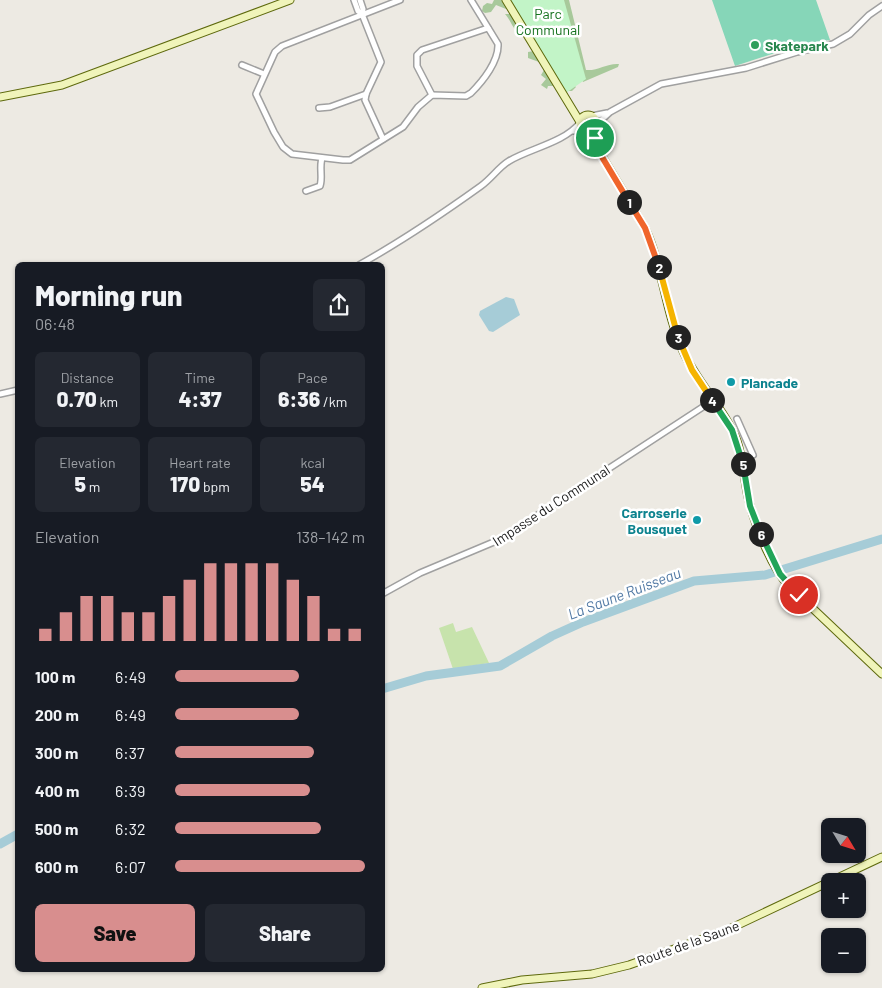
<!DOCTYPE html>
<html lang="en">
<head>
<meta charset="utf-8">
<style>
	:root { --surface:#171b24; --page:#242831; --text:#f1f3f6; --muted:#9ea1a6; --accent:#d88e8e }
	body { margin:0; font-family:Barlow,sans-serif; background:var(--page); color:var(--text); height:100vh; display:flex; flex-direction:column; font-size:19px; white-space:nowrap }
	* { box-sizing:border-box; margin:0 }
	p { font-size:16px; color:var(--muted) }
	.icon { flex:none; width:28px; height:28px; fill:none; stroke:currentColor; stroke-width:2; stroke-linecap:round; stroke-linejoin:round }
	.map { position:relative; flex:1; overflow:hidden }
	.details { position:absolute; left:15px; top:262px; width:370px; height:710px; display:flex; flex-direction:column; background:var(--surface); border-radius:8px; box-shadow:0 1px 4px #0004 }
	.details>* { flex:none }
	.needle { width:32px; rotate:128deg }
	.fabs { position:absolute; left:821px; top:818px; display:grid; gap:10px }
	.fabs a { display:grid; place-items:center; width:45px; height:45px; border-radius:8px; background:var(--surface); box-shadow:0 1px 4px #0004; font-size:25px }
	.pin { position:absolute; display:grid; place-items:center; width:42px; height:42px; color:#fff; margin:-21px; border:2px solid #fff; border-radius:50%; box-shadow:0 1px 5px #0007 }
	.km { position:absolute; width:25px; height:25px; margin:-12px; border-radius:50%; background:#222; color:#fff; font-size:14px; line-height:25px; text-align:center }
	.round { display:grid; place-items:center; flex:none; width:52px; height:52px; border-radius:8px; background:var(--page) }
	.overview { display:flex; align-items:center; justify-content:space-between; height:85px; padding:0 20px }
	h1 { font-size:28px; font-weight:800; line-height:38px }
	.stats { display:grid; grid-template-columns:repeat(3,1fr); gap:8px; height:85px; padding:5px 20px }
	.stats div { display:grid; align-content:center; border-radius:8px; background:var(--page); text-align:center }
	.stats b { font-size:21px; font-weight:800 }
	.stats small { font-size:14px; font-weight:400 }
	.stats p { font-size:14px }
	.chart { height:140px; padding:10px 20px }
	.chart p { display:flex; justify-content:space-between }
	.chart svg { width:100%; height:90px; margin-top:5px; stroke:var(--accent); stroke-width:6 }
	.primary-button { display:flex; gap:10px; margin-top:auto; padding:10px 20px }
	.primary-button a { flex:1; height:58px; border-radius:8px; background:var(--accent); color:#111; font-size:20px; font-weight:800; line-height:58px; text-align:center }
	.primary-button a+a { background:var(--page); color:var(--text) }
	ul { padding:0 20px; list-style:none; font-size:16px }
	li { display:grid; grid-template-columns:80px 60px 1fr; align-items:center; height:38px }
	li i { height:12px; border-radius:6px; background:var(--accent) }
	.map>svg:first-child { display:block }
	.grass { fill:#c7e3ac }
	.forest { fill:#a8c99b }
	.park { fill:#c2f4c7 }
	.pitch { fill:#86d6b8 }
	.water { fill:#a6ccd7 }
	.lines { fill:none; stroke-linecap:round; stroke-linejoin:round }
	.river { stroke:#a6ccd7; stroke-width:9 }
	.street-casing { stroke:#a0a0a0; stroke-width:8 }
	.secondary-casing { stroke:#5e690d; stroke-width:9 }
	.street { stroke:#fff; stroke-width:5 }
	.secondary { stroke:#f0f4ba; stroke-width:7 }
	.split-1-casing { stroke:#fff; stroke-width:10 }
	.split-2-casing { stroke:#fff; stroke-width:10 }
	.split-3-casing { stroke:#fff; stroke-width:10 }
	.split-4-casing { stroke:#fff; stroke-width:10 }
	.split-5-casing { stroke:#fff; stroke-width:10 }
	.split-6-casing { stroke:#fff; stroke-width:10 }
	.split-7-casing { stroke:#fff; stroke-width:10 }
	.split-1 { stroke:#f0652b; stroke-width:6 }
	.split-2 { stroke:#f0652b; stroke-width:6 }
	.split-3 { stroke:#f5b400; stroke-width:6 }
	.split-4 { stroke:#f5b400; stroke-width:6 }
	.split-5 { stroke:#22a559; stroke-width:6 }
	.split-6 { stroke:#22a559; stroke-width:6 }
	.split-7 { stroke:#22a559; stroke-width:6 }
	.leisure-dot { fill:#2e9e5b; stroke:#fff; stroke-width:2 }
	.culture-dot { fill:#0f9aa8; stroke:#fff; stroke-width:2 }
	.labels { text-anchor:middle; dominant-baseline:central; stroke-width:5; stroke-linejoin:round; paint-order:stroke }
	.park-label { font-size:14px; fill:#14711d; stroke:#fff }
	.leisure-label { font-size:14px; font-weight:bold; fill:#27864d; stroke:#fff; text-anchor:start }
	.culture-label { font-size:14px; font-weight:bold; fill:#0d838f; stroke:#fff; text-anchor:start }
	.street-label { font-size:14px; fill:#1c1c1c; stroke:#fff }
	.water-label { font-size:15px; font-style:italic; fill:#5179a4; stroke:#fff }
</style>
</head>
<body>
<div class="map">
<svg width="882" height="988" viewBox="0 0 882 988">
	<rect width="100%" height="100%" fill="#edeae3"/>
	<path class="grass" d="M453,623L456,632L472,627L489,663L453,669L439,628Z"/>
	<g class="forest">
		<path d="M494,0H503L507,7L506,9L496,5L491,12L485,13L482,11L483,6L487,3L492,4Z"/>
		<path d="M508,0H569L586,70C598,71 607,63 619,64L618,67L583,82L580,75L573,84L576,87L572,91H563L561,87L555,88L554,86H548L547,89L541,85L546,79L541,75L544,70H548L541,59L539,62L528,58V52L534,51L532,35L527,32L523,21L519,24L524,32L522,35C512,30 511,20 505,14H511Z"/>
	</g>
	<path class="park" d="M511,0H564L586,79L566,93Z"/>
	<path class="pitch" d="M712,0H816L830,40L803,44L735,66Z"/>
	<path class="water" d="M506,297L514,299L520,315L493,332L489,331L479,315L480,311Z"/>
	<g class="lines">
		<g class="river">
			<path d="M382,689L426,676L500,666L552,636L583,622L694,581L765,575L882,539"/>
			<path d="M0,844L18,834"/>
		</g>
		<g class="street-casing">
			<g id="street">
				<path d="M354,0L358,11L362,14L381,62L366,94L365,100L383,139"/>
				<path d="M360,0L363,9L362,14"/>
				<path d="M400,0L282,46L275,52L256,94L274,132L283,147L292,154L343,160H350L403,127L418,107L432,95L466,96L471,93C483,81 499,61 498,44L471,0"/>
				<path d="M242,65L264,74"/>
				<path d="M432,95L417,66V55L422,50L488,28"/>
				<path d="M319,108L330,107L366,94"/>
				<path d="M592,116L607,113"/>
				<path d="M597,124L610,112L661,84L746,68L797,52L833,44L850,34L869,15L882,6"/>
				<path d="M573,131L583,130"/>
				<path d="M306,191L320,186C323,177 319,168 322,158"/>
				<path d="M359,265C402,241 442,214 481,186C491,179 499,167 509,161C531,148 563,143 580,123"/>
				<path d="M0,394L18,390"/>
				<path d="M737,419L753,455"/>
				<path d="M382,594L420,573L501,539L712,401"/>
			</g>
		</g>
		<g class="secondary-casing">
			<g id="secondary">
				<path d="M506,0L580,122"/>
				<path d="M0,97L62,85L290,0"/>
				<circle cx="588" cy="123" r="8"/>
				<path d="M587,131L645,228C663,267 665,312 683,351C697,383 726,411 737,441C743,459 744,479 748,497C754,523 771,567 789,586L882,674"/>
				<path d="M482,988L522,980L592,974L629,965L725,931L882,857"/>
			</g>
		</g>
		<use href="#street" class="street"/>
		<use href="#secondary" class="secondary"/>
	</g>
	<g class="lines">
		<g class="split-1-casing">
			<path id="split-1" d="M595,138L602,157L629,202"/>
		</g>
		<g class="split-2-casing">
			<path id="split-2" d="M629,202L645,228L659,267"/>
		</g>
		<g class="split-3-casing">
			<path id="split-3" d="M659,267L678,337"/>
		</g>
		<g class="split-4-casing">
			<path id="split-4" d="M678,337L692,370L712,400"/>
		</g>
		<g class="split-5-casing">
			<path id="split-5" d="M712,400L732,430L743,464"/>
		</g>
		<g class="split-6-casing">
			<path id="split-6" d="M743,464L750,506L761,534"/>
		</g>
		<g class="split-7-casing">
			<path id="split-7" d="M761,534L780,574L799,595"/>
		</g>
		<use href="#split-1" class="split-1"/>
		<use href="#split-2" class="split-2"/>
		<use href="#split-3" class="split-3"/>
		<use href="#split-4" class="split-4"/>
		<use href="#split-5" class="split-5"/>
		<use href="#split-6" class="split-6"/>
		<use href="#split-7" class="split-7"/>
	</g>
	<circle class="leisure-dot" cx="755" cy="45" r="5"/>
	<g class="culture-dot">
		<circle cx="731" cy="382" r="5"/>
		<circle cx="697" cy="520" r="5"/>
	</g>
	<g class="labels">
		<g class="park-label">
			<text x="548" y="13">Parc<tspan x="548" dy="16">Communal</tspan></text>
		</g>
		<g class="leisure-label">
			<text x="765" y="45">Skatepark</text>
		</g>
		<g class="culture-label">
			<text x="741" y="382">Plancade</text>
			<text x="687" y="512" text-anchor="end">Carroserie<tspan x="687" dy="16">Bousquet</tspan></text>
		</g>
		<g class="street-label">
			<text transform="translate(551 505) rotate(-33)">Impasse du Communal</text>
			<text transform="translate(688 943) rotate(-20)">Route de la Saune</text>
		</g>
		<g class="water-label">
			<text transform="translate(624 593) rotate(-21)">La Saune Ruisseau</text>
		</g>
	</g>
</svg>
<div class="fabs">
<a><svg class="needle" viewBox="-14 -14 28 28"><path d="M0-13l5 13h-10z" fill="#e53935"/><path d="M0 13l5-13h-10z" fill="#9ea1a6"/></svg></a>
<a>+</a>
<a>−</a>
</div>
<div class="pin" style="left:595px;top:138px;background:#1e9e55"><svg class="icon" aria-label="arrive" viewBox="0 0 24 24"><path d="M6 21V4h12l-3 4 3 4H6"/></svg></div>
<div class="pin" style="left:799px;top:595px;background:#d93025"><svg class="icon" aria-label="check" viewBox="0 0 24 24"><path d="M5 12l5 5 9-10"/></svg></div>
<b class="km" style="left:629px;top:202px">1</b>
<b class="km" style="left:659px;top:267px">2</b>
<b class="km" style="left:678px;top:337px">3</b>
<b class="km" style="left:712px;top:400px">4</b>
<b class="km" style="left:743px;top:464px">5</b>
<b class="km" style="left:761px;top:534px">6</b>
<section class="details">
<div class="overview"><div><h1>Morning run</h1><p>06:48</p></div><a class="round"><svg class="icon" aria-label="share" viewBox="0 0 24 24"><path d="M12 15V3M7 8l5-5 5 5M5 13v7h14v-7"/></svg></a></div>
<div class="stats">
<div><p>Distance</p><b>0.70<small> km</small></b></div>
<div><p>Time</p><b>4:37</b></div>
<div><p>Pace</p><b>6:36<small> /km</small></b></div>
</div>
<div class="stats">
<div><p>Elevation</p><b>5<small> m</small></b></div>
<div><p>Heart rate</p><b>170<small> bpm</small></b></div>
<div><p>kcal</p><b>54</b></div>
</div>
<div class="chart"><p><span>Elevation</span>138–142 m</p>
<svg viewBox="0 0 160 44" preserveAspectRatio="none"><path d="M5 44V38M15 44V30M25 44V22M35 44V22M45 44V30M55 44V30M65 44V22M75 44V14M85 44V6M95 44V6M105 44V6M115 44V6M125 44V14M135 44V22M145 44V38M155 44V38"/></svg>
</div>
<ul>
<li><b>100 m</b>6:49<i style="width:65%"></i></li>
<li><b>200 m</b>6:49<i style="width:65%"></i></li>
<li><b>300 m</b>6:37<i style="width:73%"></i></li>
<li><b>400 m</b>6:39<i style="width:71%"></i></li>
<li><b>500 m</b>6:32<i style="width:77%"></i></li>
<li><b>600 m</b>6:07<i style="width:100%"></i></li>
</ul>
<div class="primary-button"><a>Save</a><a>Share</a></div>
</section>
</div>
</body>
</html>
